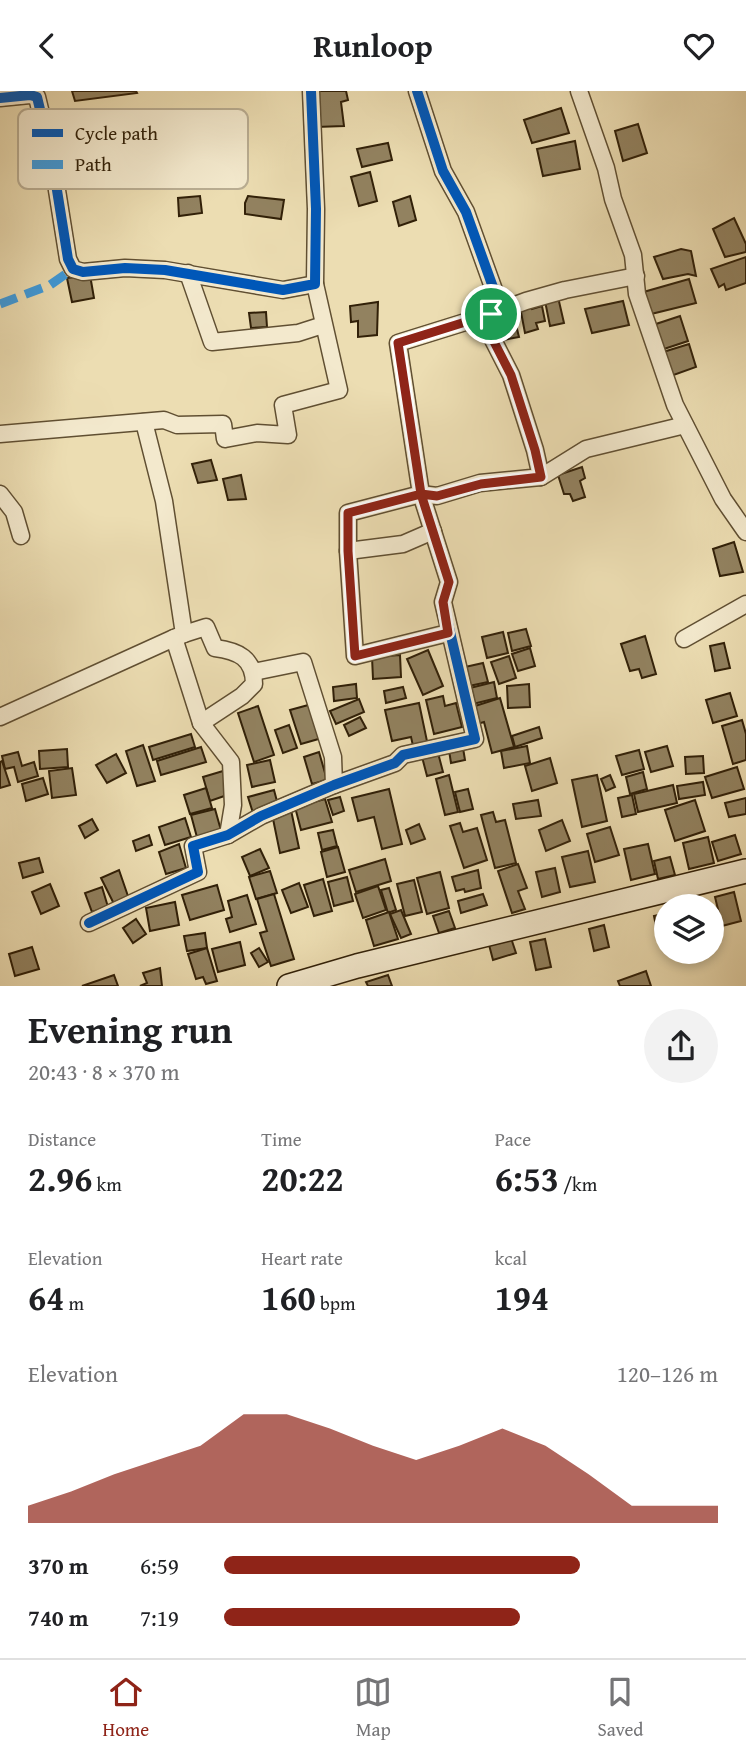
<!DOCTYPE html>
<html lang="en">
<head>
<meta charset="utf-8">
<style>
	:root { --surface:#fff; --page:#f2f2f2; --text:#202124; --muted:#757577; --line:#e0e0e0; --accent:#8f2418 }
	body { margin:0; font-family:"Gentium Book Plus",serif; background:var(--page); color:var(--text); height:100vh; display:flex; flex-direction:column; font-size:26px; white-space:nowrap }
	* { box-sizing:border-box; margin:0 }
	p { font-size:23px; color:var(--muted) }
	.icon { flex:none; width:38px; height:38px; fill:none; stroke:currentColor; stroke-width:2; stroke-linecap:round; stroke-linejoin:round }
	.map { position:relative; height:895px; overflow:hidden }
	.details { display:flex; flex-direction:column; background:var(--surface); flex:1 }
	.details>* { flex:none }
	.controls { position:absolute; left:654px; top:803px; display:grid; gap:14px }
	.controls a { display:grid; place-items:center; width:70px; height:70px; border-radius:50%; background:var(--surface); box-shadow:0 4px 10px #0003; font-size:35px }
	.pin { position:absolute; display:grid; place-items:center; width:60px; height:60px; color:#fff; margin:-30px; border:4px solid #fff; border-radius:50%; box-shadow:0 2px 7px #0007 }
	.round { display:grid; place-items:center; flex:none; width:74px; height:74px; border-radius:37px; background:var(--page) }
	.overview { display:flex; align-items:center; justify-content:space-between; height:119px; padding:0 28px }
	h1 { font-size:38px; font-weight:700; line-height:52px }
	.metrics { display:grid; grid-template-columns:repeat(3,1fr); gap:10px; height:119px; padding:7px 28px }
	.metrics div { display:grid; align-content:center }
	.metrics b { font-size:35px; font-weight:700 }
	.metrics small { font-size:19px; font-weight:400 }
	.metrics p { font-size:19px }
	.chart { height:196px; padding:14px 28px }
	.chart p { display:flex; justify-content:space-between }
	.chart svg { width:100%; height:126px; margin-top:7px; fill:var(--accent); opacity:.7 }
	ul { padding:0 28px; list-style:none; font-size:23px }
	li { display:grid; grid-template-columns:112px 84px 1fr; align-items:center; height:52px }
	li i { height:18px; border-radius:9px; background:var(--accent) }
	header { display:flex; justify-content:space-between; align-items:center; height:91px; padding:0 28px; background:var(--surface); font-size:32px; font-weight:700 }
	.dock { display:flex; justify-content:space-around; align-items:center; height:98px; border-top:2px solid var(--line); background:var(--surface); font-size:19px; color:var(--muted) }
	.dock a { display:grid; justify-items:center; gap:4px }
	.dock .on { color:var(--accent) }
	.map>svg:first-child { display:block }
	.building { fill:#928260; stroke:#312008; stroke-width:2 }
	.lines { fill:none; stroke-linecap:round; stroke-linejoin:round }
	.street-casing { stroke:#604f32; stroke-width:19 }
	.secondary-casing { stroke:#312008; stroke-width:26 }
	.street { stroke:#f3e9cd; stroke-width:16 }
	.secondary { stroke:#f3e9cd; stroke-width:23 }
	.quiet { stroke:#3e9bdd; stroke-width:9; stroke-dasharray:18 9; stroke-linecap:butt }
	.cycleway-casing { stroke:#f3e9cd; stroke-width:15 }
	.cycleway { stroke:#0057b8; stroke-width:10 }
	.route-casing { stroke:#fff; stroke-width:14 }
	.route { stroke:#8f2418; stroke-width:9 }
	.key { fill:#f3e9cd; stroke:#b9ad92; stroke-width:2 }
	.key-label { font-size:19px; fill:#312008 }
</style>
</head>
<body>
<header><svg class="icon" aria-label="back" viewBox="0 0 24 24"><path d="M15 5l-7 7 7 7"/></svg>Runloop<svg class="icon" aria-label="heart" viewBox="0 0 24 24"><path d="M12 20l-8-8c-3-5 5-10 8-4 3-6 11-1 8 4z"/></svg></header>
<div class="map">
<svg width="746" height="895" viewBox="0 0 746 895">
	<rect width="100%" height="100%" fill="#ecddb2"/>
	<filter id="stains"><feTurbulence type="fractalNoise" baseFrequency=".00286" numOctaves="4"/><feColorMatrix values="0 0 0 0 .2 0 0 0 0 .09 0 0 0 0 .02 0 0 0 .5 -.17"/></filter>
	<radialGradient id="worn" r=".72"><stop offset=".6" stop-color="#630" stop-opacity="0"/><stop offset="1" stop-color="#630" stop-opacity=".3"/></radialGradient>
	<g class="building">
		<path d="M72,0H136L137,2L75,10Z"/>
		<path d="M317,0H346L348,9L341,11L344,35L316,36Z"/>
		<path d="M561,17L569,42L532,52L524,29Z"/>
		<path d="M638,33L647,62L623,70L615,40Z"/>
		<path d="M575,50L580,78L543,85L537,58Z"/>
		<path d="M388,52L392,69L362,76L357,58Z"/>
		<path d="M370,81L377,110L359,115L351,86Z"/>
		<path d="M200,105L202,122L179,125L178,107Z"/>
		<path d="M248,105L284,109L281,128L245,123V112Z"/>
		<path d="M410,105L416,129L399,135L393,111Z"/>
		<path d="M734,127L746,153V161L725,166L713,138Z"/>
		<path d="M681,158L691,160L696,185L688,183L663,188L654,166Z"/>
		<path d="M746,166V192L726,199L724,193L719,196L711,178Z"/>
		<path d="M90,184L94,207L72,211L67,187Z"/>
		<path d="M689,188L696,212L647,224L640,202Z"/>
		<path d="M558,206L564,232L550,235L545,210Z"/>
		<path d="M623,210L629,234L592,242L585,218Z"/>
		<path d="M378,211L377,244L358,246V230L351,231L350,215Z"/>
		<path d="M531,214L532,218L542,215L545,230L536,232L538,238L525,242L520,216Z"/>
		<path d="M266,221L267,236L251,237L249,222Z"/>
		<path d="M513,222L519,246L498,250L494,235L506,231L504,224Z"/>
		<path d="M680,225L688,250L661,259L653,234Z"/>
		<path d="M689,253L696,276L668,286L660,262Z"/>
		<path d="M211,369L217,389L198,392L192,373Z"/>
		<path d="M582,376L585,387L580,390L585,406L573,410L570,403H564L558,384Z"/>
		<path d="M241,384L246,408L228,409L223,388Z"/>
		<path d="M734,451L743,481L720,485L713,458Z"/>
		<path d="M526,538L531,555L512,560L508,542Z"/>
		<path d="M503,541L508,562L487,567L482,546Z"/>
		<path d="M645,545L656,583L642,587L639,578L630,580L621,553Z"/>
		<path d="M724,552L730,577L715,580L710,555Z"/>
		<path d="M530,557L535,575L518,580L512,563Z"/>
		<path d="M428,559L443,595L423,604L407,568Z"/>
		<path d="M400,564L401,586L373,588L372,566Z"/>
		<path d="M509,565L516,587L499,593L491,571Z"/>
		<path d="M483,572L488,591L469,595L465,576Z"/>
		<path d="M494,591L497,607L473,613L470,597Z"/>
		<path d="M356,593L357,607L334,610L333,596Z"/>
		<path d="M529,593L530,616L508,617L507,595Z"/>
		<path d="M403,596L406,607L386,612L384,600Z"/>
		<path d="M730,602L737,625L713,632L706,609Z"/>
		<path d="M443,605L445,615L456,612L462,636L434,643L426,609Z"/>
		<path d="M500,607L514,656L492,662L484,631L477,633L472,616Z"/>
		<path d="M359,608L364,621L336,633L330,620Z"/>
		<path d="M419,612L428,655L414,659L411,646L392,650L385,619Z"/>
		<path d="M312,613L322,647L301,653L290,619Z"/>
		<path d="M258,615L274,664L254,671L238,622Z"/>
		<path d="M360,626L366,637L349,645L344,634Z"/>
		<path d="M742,629L746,643V669L733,673L722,635Z"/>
		<path d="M289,634L297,657L283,662L275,639Z"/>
		<path d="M539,636L542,647L515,656L512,645Z"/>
		<path d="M191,643L195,656L153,669L149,656Z"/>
		<path d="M462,651L465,669L451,672L448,653Z"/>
		<path d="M143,654L155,690L137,695L126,660Z"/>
		<path d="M527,655L530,672L504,677L501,660Z"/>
		<path d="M667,655L673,675L651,681L645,661Z"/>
		<path d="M201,656L206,671L161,684L157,670Z"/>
		<path d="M67,658L68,676L40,678L39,660Z"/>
		<path d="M437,658L443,681L427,685L421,662Z"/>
		<path d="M639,659L644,678L622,684L616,665Z"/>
		<path d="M18,661L22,675L34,671L38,685L18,691L14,676L5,678L2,665Z"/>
		<path d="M319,661L327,689L312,693L304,666Z"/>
		<path d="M116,663L126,682L107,692L96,674Z"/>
		<path d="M703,665L704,682L686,683L685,666Z"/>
		<path d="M550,667L557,692L532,700L525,675Z"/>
		<path d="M270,669L275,691L252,696L247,674Z"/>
		<path d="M2,670L10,694L0,697V671Z"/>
		<path d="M737,676L744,698L712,707L705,686Z"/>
		<path d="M72,677L76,704L52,707L49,680Z"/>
		<path d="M223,680L230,703L210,710L203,686Z"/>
		<path d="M643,681L647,698L630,703L626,686Z"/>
		<path d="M449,684L458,721L445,724L436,688Z"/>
		<path d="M597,684L607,730L582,736L572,689Z"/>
		<path d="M610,684L615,696L606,700L601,688Z"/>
		<path d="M43,687L48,703L26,710L22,693Z"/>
		<path d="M703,691L705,704L679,708L677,695Z"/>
		<path d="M673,694L677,712L638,721L634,703Z"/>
		<path d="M206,697L212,717L190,723L184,704Z"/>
		<path d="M389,698L402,753L382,758L374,726L358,730L352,707Z"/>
		<path d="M468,698L473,718L460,721L455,701Z"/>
		<path d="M274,699L278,714L253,722L248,706Z"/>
		<path d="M632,704L636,723L622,726L618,707Z"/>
		<path d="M340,706L344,720L333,724L328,709Z"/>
		<path d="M746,707V723L729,726L725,712Z"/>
		<path d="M325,708L332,731L301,739L295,716Z"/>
		<path d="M538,709L541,725L516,728L513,713Z"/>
		<path d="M695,709L705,740L675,750L665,719Z"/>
		<path d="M215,718L222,743L198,750L191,724Z"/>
		<path d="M291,719L299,757L280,762L272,723Z"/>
		<path d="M493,721L496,731L505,729L516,772L495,777L481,724Z"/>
		<path d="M185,727L191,746L165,754L159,736Z"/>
		<path d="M92,728L98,739L85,747L79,735Z"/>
		<path d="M562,729L570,750L546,760L539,739Z"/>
		<path d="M460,732L463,741L477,737L487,769L464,777L450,735Z"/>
		<path d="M419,733L425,748L411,753L406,739Z"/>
		<path d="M610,736L619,764L595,771L587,743Z"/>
		<path d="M333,739L337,755L322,759L318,742Z"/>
		<path d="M149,744L152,754L136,760L133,750Z"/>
		<path d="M735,744L741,763L718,770L712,751Z"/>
		<path d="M708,746L714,772L689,778L683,752Z"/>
		<path d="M179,753L186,777L166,783L159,761Z"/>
		<path d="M648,753L655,783L631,789L624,758Z"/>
		<path d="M338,756L345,781L327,786L321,761Z"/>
		<path d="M260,758L269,777L250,785L242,766Z"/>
		<path d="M588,760L595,791L570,796L562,766Z"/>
		<path d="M670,766L675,784L658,788L654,770Z"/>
		<path d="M39,767L43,781L23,787L19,772Z"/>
		<path d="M385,768L391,790L356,801L349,779Z"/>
		<path d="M518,773L527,797L518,800L525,818L512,822L498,780Z"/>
		<path d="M555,777L560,801L542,806L536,781Z"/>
		<path d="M119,779L129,808L114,813L101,787Z"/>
		<path d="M478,779L481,797L465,801L464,798L456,800L452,786Z"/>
		<path d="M270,780L277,802L256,808L249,786Z"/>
		<path d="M440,781L449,817L427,823L417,787Z"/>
		<path d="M347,786L353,810L334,815L328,791Z"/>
		<path d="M323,788L332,820L314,825L304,794Z"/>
		<path d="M414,789L422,821L405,825L397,793Z"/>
		<path d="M299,792L308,816L291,822L282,799Z"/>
		<path d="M50,793L59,815L41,823L32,801Z"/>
		<path d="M217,794L224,819L190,829L182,804Z"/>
		<path d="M378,795L386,819L363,827L355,803Z"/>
		<path d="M102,796L108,816L92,821L85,802Z"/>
		<path d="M389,797L396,819L388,822L381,799Z"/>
		<path d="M734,801L741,830L722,835L715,806Z"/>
		<path d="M274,803L294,868L271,875L260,842L267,840L257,808Z"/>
		<path d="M483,803L487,814L461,822L458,810Z"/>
		<path d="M247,804L256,833L230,841L226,828L232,826L228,810Z"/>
		<path d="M175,811L179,834L150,840L146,817Z"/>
		<path d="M401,819L411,843L401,847L390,823Z"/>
		<path d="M449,820L455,837L439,842L433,825Z"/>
		<path d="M389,821L398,848L374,855L366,829Z"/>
		<path d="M667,822V848L659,850L654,825Z"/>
		<path d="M136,828L146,843L133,852L123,837Z"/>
		<path d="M604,834L609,856L594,860L589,838Z"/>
		<path d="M205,842L207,857L187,860L184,845Z"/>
		<path d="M510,844L516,862L493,869L488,850Z"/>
		<path d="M545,848L551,876L536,879L530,851Z"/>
		<path d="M240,851L245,874L218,881L212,858Z"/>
		<path d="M32,856L39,878L15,885L9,863Z"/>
		<path d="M207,857L217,890L206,893L203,886L196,888L188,863Z"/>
		<path d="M259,857L268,871L259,876L251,862Z"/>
		<path d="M160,877L162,895H140L147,892L143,882Z"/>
		<path d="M646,880L651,895H620L618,890Z"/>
		<path d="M114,884L118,895H82Z"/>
		<path d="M388,884L392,895H368L366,891Z"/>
	</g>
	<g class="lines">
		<g class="street-casing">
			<g id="street">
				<path d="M579,0L606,77L613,108L633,164L637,203L675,314L723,408L746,441"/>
				<path d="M0,7L30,4L37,6L52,68L68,168L73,178L83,181L125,177L165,179L283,199L315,193L316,118L311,0"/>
				<path d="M188,182L212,251L298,242L323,234"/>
				<path d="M144,331L164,410L184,543L174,547L201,632L231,671L233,714L228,744"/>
				<path d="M0,343L164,329L177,334L223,333L225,348L257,342L288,344L283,314L339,299L315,193"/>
				<path d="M541,386L586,358L685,334"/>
				<path d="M0,403L14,421L21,445"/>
				<path d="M348,460L403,453L433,440"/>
				<path d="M448,542L355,565L348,460V422L421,403L437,405L480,392L541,386L535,359L511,284L488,239L491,223L526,210L565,199L636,185"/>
				<path d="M184,543L206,536L215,557C238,560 254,567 254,593L242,605L201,632"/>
				<path d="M684,548L746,513"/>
				<path d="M254,581L303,571L333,666L334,694"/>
				<path d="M0,626L174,547"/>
				<path d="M89,832L198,781L193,755L228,744L261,725L334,694L395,672L403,664L475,648L443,511L449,491L421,403L398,252L491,223L494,199L466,121L443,80L417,0"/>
			</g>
		</g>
		<g class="secondary-casing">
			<path id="secondary" d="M289,895L357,875L746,780"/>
		</g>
		<use href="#street" class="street"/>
		<use href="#secondary" class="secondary"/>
		<path class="quiet" d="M0,213L50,194L73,178"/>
		<g class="cycleway-casing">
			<g id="cycleway">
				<path d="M0,7L30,4L37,6L52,68L68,168L73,178L83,181L125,177L165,179L283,199L315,193L316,118L311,0"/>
				<path d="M89,832L198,781L193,755L228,744L261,725L334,694L395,672L403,664L475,648L443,511L449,491L421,403L398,252L491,223L494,199L466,121L443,80L417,0"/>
			</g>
		</g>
		<use href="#cycleway" class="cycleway"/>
	</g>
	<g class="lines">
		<g class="route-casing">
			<path id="route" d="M491,223L398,252L421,403L348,422V460L355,565L448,542L443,511L449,491L421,403L437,405L481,393L541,386L535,359L511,284L488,239L491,223"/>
		</g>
		<use href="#route" class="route"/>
	</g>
	<rect x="18" y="18" width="230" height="80" rx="10" class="key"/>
	<rect x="32" y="38" width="31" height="8" fill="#0057b8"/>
	<rect x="32" y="69" width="31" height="9" fill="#3e9bdd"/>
	<g class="key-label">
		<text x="75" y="49">Cycle path</text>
		<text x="75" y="80">Path</text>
	</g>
	<rect width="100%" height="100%" filter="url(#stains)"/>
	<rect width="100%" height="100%" fill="url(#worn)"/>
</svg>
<div class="controls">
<a><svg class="icon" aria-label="layers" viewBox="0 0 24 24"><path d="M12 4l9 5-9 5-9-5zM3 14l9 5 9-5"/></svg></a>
</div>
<div class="pin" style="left:491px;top:223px;background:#1e9e55"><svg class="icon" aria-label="arrive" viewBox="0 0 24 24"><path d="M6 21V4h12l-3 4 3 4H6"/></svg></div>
</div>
<section class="details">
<div class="overview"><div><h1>Evening run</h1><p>20:43 · 8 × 370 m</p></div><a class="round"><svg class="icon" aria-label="share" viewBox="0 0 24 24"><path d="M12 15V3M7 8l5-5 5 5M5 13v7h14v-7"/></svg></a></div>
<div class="metrics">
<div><p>Distance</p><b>2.96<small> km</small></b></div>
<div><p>Time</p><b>20:22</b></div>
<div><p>Pace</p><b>6:53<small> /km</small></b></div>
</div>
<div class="metrics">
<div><p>Elevation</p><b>64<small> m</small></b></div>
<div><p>Heart rate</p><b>160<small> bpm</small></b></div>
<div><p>kcal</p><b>194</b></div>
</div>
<div class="chart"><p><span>Elevation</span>120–126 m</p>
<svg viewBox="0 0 160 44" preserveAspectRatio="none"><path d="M0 44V38L10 33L20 27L30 22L40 17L50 6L60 6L70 11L80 17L90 22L100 17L110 11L120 17L130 27L140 38L150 38L160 38V44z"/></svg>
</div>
<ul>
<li><b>370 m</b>6:59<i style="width:72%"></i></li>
<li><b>740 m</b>7:19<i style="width:60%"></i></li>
</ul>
</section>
<nav class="dock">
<a class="on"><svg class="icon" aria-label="home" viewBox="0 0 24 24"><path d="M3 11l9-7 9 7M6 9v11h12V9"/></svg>Home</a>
<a><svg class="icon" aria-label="map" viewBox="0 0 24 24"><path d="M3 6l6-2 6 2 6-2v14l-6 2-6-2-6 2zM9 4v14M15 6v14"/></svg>Map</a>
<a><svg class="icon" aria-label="saved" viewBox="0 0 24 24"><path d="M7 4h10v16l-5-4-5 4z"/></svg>Saved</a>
</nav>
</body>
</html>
